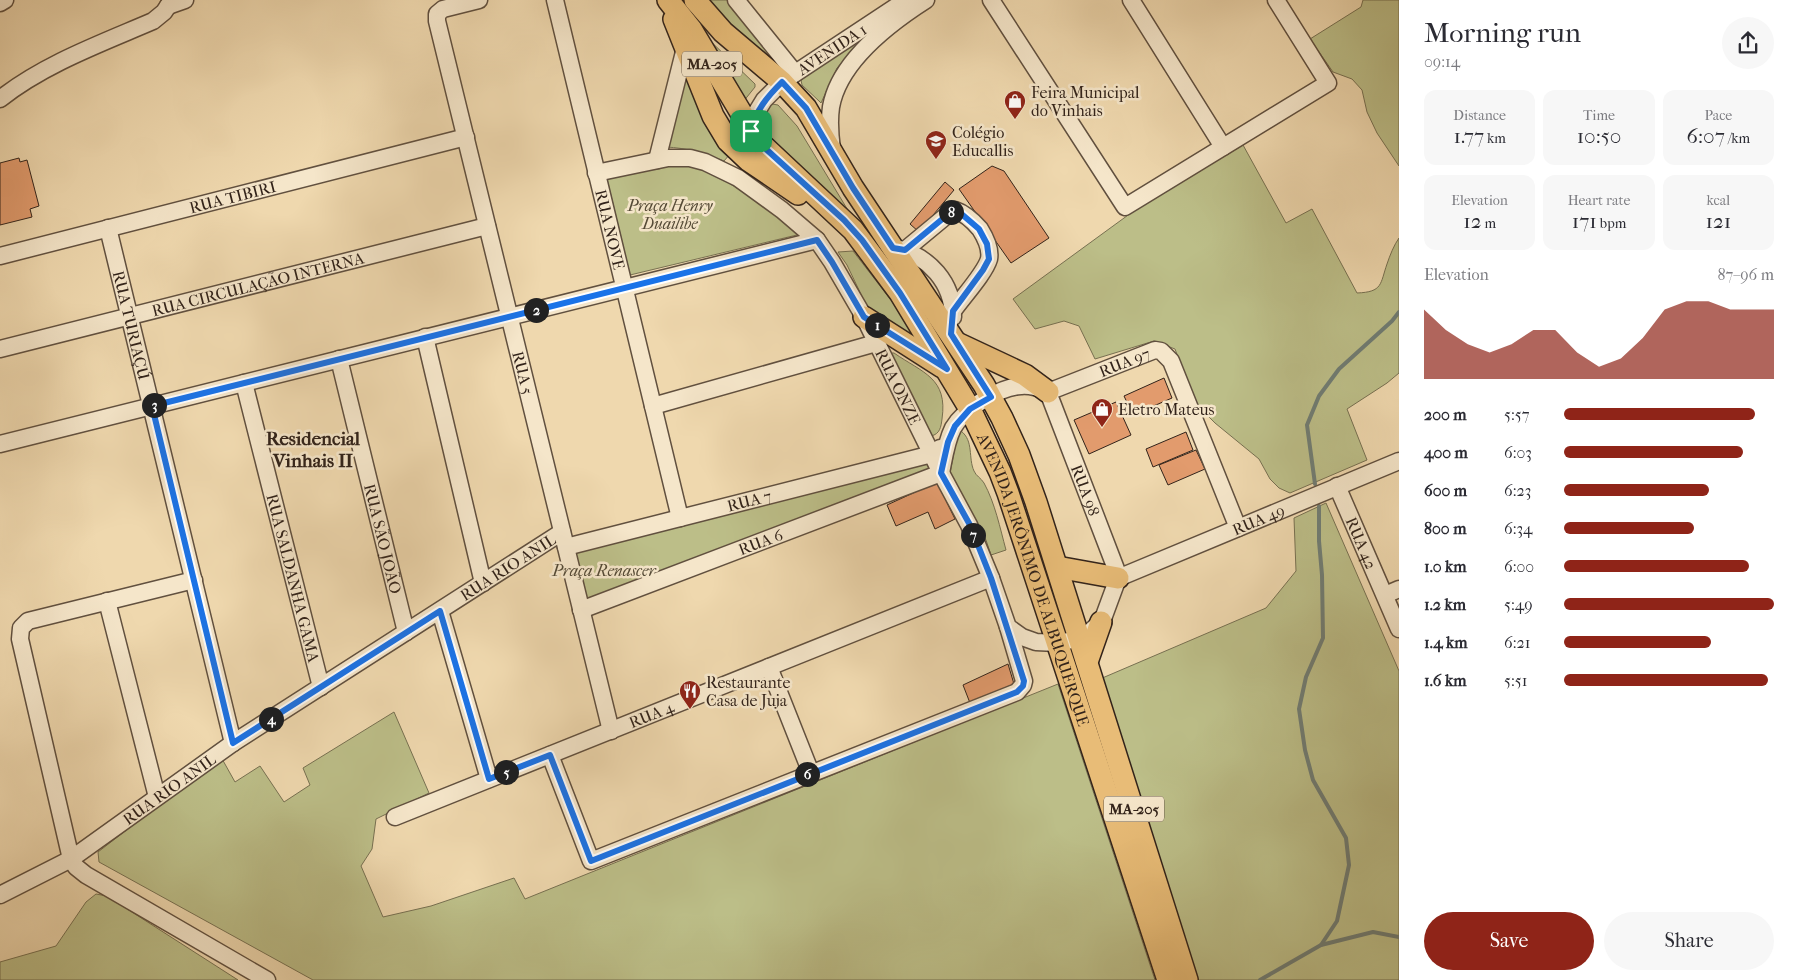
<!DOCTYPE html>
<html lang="en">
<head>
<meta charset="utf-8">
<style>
	:root { --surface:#fff; --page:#f7f7f7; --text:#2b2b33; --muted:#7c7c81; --accent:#8f2418 }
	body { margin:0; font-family:"IM FELL French Canon",serif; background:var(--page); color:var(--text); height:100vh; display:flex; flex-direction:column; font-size:19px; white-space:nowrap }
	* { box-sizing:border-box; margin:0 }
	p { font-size:16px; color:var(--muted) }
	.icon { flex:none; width:28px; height:28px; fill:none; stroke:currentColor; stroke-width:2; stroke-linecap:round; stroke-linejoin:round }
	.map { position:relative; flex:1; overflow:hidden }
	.panel { display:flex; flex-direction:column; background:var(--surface); width:400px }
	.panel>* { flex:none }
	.pin { position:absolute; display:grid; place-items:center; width:42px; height:42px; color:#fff; margin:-21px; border-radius:10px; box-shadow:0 2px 8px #0006 }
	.km { position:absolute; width:25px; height:25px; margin:-12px; border-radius:50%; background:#222; color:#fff; font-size:14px; line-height:25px; text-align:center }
	.round { display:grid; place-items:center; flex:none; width:52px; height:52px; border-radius:26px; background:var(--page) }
	.summary { display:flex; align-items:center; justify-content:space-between; height:85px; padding:0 25px }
	h1 { font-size:28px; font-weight:600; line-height:38px }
	.stats { display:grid; grid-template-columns:repeat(3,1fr); gap:8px; height:85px; padding:5px 25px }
	.stats div { display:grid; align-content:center; border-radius:12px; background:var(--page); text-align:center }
	.stats b { font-size:21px; font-weight:600 }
	.stats small { font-size:14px; font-weight:400 }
	.stats p { font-size:14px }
	.chart { height:140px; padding:10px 25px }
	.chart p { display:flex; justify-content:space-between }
	.chart svg { width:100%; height:90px; margin-top:5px; fill:var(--accent); opacity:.7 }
	.primary-button { display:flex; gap:10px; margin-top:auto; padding:10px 25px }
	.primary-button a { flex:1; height:58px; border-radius:30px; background:var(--accent); color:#fff; font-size:20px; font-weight:600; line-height:58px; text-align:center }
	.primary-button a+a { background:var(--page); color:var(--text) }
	ul { padding:0 25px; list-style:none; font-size:16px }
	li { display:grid; grid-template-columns:80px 60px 1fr; align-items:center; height:38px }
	li i { height:12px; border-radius:6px; background:var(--accent) }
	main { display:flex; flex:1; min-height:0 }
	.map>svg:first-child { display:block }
	.green { fill:#bcbe88; stroke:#777051 }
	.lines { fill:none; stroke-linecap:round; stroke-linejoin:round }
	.stream { stroke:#707d74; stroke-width:4 }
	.building { fill:#e29b6d; stroke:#32231a }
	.minor-casing { stroke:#61503f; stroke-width:19 }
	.major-casing { stroke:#32231a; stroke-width:24 }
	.minor { stroke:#f5e6ca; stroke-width:16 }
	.major { stroke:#e8bc77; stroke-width:21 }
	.route-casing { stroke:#fff; stroke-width:10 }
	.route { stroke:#1a73e8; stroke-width:6 }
	.labels { text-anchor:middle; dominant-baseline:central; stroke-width:5; stroke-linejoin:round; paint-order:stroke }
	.shield { fill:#f5e6ca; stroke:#6c5e4f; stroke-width:1 }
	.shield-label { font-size:15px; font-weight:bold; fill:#32231a }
	.street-label { font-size:16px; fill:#32231a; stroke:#f5e6ca }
	.poi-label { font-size:16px; fill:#32231a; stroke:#f5e6ca; text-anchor:start }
	.park-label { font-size:16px; font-style:italic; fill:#544a36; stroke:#f5e6ca }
	.quarter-label { font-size:19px; font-weight:bold; fill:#32231a; stroke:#f5e6ca }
</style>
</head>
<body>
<main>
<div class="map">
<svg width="1399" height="980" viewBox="0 0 1399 980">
	<rect width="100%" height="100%" fill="#efd8ae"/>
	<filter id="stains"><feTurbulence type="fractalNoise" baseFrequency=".004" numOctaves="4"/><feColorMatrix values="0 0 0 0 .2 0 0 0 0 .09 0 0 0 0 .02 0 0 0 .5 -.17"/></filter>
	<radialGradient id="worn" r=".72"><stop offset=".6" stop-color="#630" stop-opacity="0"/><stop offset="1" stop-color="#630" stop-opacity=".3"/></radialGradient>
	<g class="green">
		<path d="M704,0H728L779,64L778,70Z"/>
		<path d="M1363,0H1399V166L1377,133L1367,112L1362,90L1352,79L1333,72L1310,39L1361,7Z"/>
		<path d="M703,34L755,84V87L743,102Z"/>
		<path d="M862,37L864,39L837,68L821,103L820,102L802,85L801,80Z"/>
		<path d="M686,75C697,104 708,131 730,154L724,161C704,153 687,148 666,147Z"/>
		<path d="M772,104L778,105L797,126L849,212L768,138C761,126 759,114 772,104Z"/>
		<path d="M1243,145L1286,223L1312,209L1357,293C1383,292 1380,284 1387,264C1390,255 1394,245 1399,238V373L1387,383L1347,409L1367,460L1290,493L1279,488L1270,479L1259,459L1215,423L1195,403L1175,349L1154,341L1095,359L1079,326L1064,321L1035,329L1013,299L1135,210Z"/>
		<path d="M665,165C674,165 683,165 692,167C725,174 773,214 801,234L630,275L607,179Z"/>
		<path d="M853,251L894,304L919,341L868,309L847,265L838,252Z"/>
		<path d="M889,353H894C923,373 948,378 942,419C941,427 940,434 931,436Z"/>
		<path d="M961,431C974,441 968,458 974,471C976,476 981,478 984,483C995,503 1000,528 1006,550L991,555L986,540L953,482L950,473L957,437L959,433Z"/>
		<path d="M927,462L930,468L586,606L569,552Z"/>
		<path d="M1326,503L1399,671V980H1195L1100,679L1266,608L1296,571L1294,518Z"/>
		<path d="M1058,684L1155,980H313L99,862L98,852L221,757L235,782L260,766L284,802L310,785L303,768L394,712L429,793L376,819L372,849L361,866L383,917L431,906L514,878L525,899Z"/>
		<path d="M96,894L107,896L238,980H0V962L56,946L86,902Z"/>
	</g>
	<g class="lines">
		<g class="stream">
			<path d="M1315,484L1307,425L1319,396L1339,369L1392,321L1399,312"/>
			<path d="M1319,506V541L1322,575L1323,638L1306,677L1299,709L1305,750L1313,780L1346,838L1349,865L1337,921L1321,945"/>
			<path d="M1260,980L1321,945L1373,932L1399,937"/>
		</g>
	</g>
	<g class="building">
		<path d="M19,158L20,162L27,160L39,206L30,209L32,217L0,225V163Z"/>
		<path d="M992,166L1004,171L1049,238L1011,263L959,189Z"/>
		<path d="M945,182L954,190L919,232L910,224Z"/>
		<path d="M1164,378L1172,398L1133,415L1124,396Z"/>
		<path d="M1116,402L1131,435L1089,454L1074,420Z"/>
		<path d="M1186,432L1193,450L1153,467L1146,449Z"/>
		<path d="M1196,450L1205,469L1168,485L1159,465Z"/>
		<path d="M937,482L955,519L935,529L928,512L896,526L887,505Z"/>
		<path d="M1008,664L1014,684L970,703L963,685Z"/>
	</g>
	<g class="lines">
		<g class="minor-casing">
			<g id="minor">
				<path id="s1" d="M479,0L443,9L437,14V21L611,731"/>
				<path id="s2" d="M555,0L680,518"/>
				<path d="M736,0L795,73"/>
				<path d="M991,0L1125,207L1328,83L1276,0"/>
				<path d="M1131,0L1223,147"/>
				<path d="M0,3L5,0"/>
				<path d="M168,6L185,0"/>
				<path d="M0,99C44,64 102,43 153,21L164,12L168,6"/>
				<path id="s3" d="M751,131L756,113L764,100L782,82L906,0"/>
				<path d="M832,149C830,135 829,121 831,107C839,62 890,23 926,0"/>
				<path d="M657,160L685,48"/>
				<path id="s4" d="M596,173L668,158H690L705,162L738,178L782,210L817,240L832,262L864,317L941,473L969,525L991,578L1008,627L1022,637L1036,642L1057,643L1068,641"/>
				<path id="s5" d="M108,228L233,743"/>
				<path d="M896,248C929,256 953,283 953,317"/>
				<path d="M905,250L952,211L955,210C964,213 974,222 980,229C985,237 991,249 989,259C985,273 962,298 953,311"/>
				<path id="s6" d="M0,256L466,137"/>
				<path d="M425,337L483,583"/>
				<path id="s7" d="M0,349L487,226"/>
				<path id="s8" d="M339,359L406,632"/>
				<path id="s9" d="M244,383L321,687"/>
				<path id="s10" d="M1048,392L1155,350L1161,351L1171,361L1238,528"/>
				<path d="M653,406L876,343"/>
				<path d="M0,444L817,240"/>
				<path id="s11" d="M941,473C944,458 946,442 953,428C964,409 999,387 1021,386C1030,385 1039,388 1048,392L1116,569L1118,578L1104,616L1101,622L1092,630"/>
				<path id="s12" d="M1337,486L1399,629"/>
				<path id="s13" d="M566,547L932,454L940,448"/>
				<path id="s14" d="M1118,578L1399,461"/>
				<path d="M194,580L28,621L21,628L20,639L71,859L76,867L86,875L267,980"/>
				<path d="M1385,595L1399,589"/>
				<path d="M107,601L157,797"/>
				<path id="s15" d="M581,610L941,473"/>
				<path d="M440,611L489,779"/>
				<path d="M769,667L811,773"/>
				<path d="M550,755L591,861L1017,692L1023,685L1024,681L1008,627"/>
				<path id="s16" d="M395,817L991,578"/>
				<path id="s17" d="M0,895L71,859L233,743L562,532"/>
			</g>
		</g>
		<g class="major-casing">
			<g id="major">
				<path id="s18" d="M668,0L691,29L758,141L853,230L900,293L970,409L1000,472L1008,493L1168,980"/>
				<path d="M695,0L723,32L782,82L806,108L853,188L984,385L1002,418L1019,455L1036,502L1187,980"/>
				<path d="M674,19L713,116L728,141L748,160L798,194"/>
				<path d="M864,317L942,367"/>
				<path d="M957,343L1025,375L1048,392"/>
				<path d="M1057,567L1118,578"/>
				<path d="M1087,662L1101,622"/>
			</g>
		</g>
		<use href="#minor" class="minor"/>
		<use href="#major" class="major"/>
	</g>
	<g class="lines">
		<g class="route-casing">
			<path id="route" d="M782,82L806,108L853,188L893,248L905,250L952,211H958L979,229L987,244L989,259L983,270L953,311L951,334L991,397L970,409L955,426L948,442L941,473L970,525L991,578L1024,681L1023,686L1017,692L591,861L550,755L489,779L440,611L233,743L152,406L817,240L832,262L864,317L947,369L900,293L862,240L844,220L767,150L751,131C756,110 767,97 782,82Z"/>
		</g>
		<use href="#route" class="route"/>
	</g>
	<defs>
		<g id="shop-pin" transform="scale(1.125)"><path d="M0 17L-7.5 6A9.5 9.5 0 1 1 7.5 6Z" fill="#8f2418" stroke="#f5e6ca"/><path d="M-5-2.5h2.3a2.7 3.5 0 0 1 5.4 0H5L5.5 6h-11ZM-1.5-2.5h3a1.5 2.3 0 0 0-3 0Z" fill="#fff"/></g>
		<g id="school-pin" transform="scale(1.125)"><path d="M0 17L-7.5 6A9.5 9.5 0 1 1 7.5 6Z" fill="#8f2418" stroke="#f5e6ca"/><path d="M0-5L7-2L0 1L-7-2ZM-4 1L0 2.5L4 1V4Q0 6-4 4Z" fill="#fff"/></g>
		<g id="restaurant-pin" transform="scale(1.125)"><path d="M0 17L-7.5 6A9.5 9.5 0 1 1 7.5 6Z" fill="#8f2418" stroke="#f5e6ca"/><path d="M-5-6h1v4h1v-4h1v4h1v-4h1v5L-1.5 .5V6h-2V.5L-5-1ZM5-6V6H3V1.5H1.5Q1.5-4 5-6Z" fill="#fff"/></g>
	</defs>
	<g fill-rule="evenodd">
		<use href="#shop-pin" x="1015" y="101"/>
		<use href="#school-pin" x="936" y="141"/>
		<use href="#shop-pin" x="1102" y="409"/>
		<use href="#restaurant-pin" x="690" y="691"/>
	</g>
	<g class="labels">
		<g class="shield">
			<rect x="682" y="51.5" width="60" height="25" rx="4"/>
			<rect x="1104" y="796.5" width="60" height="25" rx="4"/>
		</g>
		<g class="shield-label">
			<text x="712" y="64">MA-205</text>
			<text x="1134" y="809">MA-205</text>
		</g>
		<g class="street-label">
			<text stroke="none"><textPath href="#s3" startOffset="119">AVENIDA 1</textPath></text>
			<text stroke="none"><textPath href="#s6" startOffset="240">RUA TIBIRI</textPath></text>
			<text stroke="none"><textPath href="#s2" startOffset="236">RUA NOVE</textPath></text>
			<text stroke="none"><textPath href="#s7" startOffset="266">RUA CIRCULAÇÃO INTERNA</textPath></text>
			<text stroke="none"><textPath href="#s5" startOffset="100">RUA TURIAÇÚ</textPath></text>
			<text stroke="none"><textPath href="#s10" startOffset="82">RUA 97</textPath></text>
			<text stroke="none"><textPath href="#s1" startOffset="414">RUA 5</textPath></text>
			<text stroke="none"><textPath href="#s4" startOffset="416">RUA ONZE</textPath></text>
			<text stroke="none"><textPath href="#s11" startOffset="262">RUA 98</textPath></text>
			<text stroke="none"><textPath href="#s13" startOffset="189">RUA 7</textPath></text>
			<text stroke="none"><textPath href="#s14" startOffset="152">RUA 49</textPath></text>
			<text stroke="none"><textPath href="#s8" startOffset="185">RUA SÃO JOÃO</textPath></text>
			<text stroke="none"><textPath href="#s15" startOffset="192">RUA 6</textPath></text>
			<text stroke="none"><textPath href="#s12" startOffset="62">RUA 42</textPath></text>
			<text stroke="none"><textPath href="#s17" startOffset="605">RUA RIO ANIL</textPath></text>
			<text stroke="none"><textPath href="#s9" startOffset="201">RUA SALDANHA GAMA</textPath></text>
			<text stroke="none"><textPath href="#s18" startOffset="694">AVENIDA JERÔNIMO DE ALBUQUERQUE</textPath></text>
			<text stroke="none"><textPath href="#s16" startOffset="276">RUA 4</textPath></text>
			<text stroke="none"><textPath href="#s17" startOffset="200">RUA RIO ANIL</textPath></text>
		</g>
		<g class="poi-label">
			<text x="1031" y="92">Feira Municipal<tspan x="1031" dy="18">do Vinhais</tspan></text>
			<text x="952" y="132">Colégio<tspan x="952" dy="18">Educallis</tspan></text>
			<text x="1118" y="409">Eletro Mateus</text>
			<text x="706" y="682">Restaurante<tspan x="706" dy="18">Casa de Juja</tspan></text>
		</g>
		<g class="park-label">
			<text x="670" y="205">Praça Henry<tspan x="670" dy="18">Duailibe</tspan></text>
			<text x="604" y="570">Praça Renascer</text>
		</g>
		<g class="quarter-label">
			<text x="313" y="439">Residencial<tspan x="313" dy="22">Vinhais II</tspan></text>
		</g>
	</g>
	<rect width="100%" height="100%" filter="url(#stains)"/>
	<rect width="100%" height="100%" fill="url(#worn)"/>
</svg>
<div class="pin" style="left:751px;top:131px;background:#1e9e55"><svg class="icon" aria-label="arrive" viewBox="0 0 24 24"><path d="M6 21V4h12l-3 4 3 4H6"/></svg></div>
<b class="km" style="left:877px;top:325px">1</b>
<b class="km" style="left:536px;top:310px">2</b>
<b class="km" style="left:154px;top:405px">3</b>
<b class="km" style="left:271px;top:719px">4</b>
<b class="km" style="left:506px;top:772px">5</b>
<b class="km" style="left:807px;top:774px">6</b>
<b class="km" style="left:973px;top:535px">7</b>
<b class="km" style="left:951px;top:212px">8</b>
</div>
<section class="panel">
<div class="summary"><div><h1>Morning run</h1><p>09:14</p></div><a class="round"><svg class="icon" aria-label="share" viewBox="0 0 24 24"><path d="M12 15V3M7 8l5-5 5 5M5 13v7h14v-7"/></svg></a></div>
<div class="stats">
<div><p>Distance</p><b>1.77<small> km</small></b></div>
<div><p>Time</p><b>10:50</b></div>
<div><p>Pace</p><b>6:07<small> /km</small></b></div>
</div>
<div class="stats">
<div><p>Elevation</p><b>12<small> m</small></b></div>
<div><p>Heart rate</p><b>171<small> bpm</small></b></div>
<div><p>kcal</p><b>121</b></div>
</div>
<div class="chart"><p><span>Elevation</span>87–96 m</p>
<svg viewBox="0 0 160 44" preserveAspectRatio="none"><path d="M0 44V10L10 20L20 27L30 31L40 27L50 20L60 20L70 31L80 38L90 34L100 24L110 10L120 6L130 6L140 10L150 10L160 10V44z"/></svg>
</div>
<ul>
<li><b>200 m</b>5:57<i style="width:91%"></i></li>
<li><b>400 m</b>6:03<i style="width:85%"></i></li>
<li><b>600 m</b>6:23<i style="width:69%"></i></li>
<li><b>800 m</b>6:34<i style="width:62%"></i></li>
<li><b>1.0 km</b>6:00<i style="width:88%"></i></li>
<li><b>1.2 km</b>5:49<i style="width:100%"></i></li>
<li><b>1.4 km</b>6:21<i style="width:70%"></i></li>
<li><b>1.6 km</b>5:51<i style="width:97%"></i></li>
</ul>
<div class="primary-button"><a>Save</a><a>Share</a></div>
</section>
</main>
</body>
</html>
